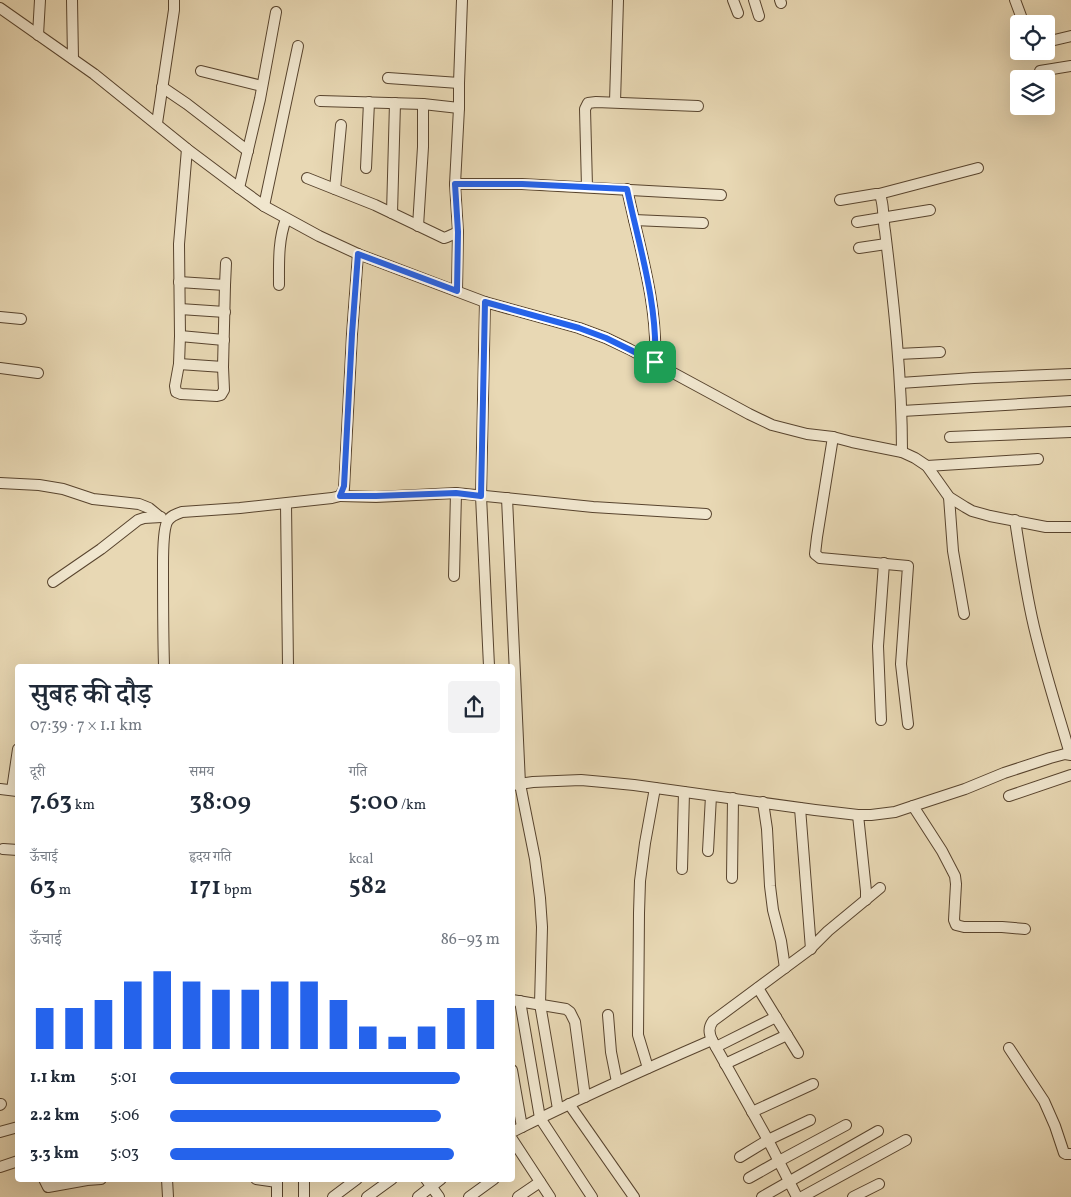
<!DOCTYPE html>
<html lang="hi">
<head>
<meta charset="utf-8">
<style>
	:root { --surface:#fff; --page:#f2f2f3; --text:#1f2937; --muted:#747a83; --accent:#2563eb }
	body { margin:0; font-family:Vollkorn,"Noto Serif Devanagari",serif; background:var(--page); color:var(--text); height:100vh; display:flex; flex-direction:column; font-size:19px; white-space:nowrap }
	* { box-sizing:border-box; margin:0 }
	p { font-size:16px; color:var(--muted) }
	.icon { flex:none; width:28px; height:28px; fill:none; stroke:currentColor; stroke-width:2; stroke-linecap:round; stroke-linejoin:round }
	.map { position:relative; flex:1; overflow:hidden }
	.drawer { position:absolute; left:15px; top:664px; width:500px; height:518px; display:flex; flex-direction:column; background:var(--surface); border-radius:5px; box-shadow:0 5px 20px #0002 }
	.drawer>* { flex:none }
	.buttons { position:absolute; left:1010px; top:15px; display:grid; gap:10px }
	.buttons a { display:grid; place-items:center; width:45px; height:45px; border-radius:5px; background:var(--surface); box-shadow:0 5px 20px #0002; font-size:25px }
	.pin { position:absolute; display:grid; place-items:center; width:42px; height:42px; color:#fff; margin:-21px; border-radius:10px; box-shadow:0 2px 8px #0006 }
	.round { display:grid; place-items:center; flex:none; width:52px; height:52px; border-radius:5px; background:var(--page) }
	.summary { display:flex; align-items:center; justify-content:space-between; height:85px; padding:0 15px }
	h1 { font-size:28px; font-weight:600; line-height:38px }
	.metrics { display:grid; grid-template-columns:repeat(3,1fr); gap:8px; height:85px; padding:5px 15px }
	.metrics div { display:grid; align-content:center }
	.metrics b { font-size:25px; font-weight:600 }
	.metrics small { font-size:14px; font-weight:400 }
	.metrics p { font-size:14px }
	.chart { height:140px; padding:10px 15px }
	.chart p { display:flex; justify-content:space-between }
	.chart svg { width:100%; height:90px; margin-top:5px; stroke:var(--accent); stroke-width:6 }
	ul { padding:0 15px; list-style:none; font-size:16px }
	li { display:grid; grid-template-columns:80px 60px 1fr; align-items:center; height:38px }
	li i { height:12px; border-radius:6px; background:var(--accent) }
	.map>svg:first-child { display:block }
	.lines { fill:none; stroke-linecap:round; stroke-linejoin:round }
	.minor-casing { stroke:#58442e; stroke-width:12 }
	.minor { stroke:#f0e6ce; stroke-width:10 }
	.route-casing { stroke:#fff; stroke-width:10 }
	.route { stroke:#2563eb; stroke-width:6 }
</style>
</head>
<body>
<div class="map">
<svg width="1071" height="1197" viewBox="0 0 1071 1197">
	<rect width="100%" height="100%" fill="#e8d8b4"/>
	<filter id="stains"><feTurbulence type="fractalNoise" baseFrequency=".004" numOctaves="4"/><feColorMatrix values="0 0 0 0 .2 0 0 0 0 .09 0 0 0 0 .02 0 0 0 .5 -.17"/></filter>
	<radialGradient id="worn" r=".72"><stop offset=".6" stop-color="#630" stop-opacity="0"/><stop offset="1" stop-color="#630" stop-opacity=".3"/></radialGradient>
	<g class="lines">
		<g class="minor-casing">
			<g id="minor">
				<path d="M72,0L73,59"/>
				<path d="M733,0L738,13"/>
				<path d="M754,0L759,16"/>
				<path d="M780,0L781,3"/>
				<path d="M1015,0L1024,24"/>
				<path d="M0,8L94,74L187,149L239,188L264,206L319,236L358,254L485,302L579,328L606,338L629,349L749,414L772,425L807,434L833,437L852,442L902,452L915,458L927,466L949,497L965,507L972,511L990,516L1046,527H1071"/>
				<path d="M38,35L40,0"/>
				<path d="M1046,42L1071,36"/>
				<path d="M201,71L262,86"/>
				<path d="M1040,71L1071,66"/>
				<path d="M388,78L459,83"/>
				<path d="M162,87L187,104L248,151"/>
				<path d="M320,101L423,104L459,108"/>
				<path d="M615,102L618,0"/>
				<path d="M157,123L174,10V0"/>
				<path d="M187,149L179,244L180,336L179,364L175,386L176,392L181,394L217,396L221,395L224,390L223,367L225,285L226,263"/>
				<path d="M366,168L369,102"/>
				<path d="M307,178L375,205L444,238L447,237L458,232"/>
				<path d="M455,184H522L721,195"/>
				<path d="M587,187L585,109L588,103L596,102L698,106"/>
				<path d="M239,188L260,99L276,12"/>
				<path d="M335,189L341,125"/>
				<path d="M627,189C639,246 658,304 655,362"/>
				<path d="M879,194L978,168"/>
				<path d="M840,200L876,194H879C884,200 883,222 885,231C894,305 902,378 902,452"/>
				<path d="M264,206L298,46"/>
				<path d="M392,213L395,103"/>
				<path d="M634,220L703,223"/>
				<path d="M857,222L930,210"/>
				<path d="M418,226L423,147V104"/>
				<path d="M859,248L886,244"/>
				<path d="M179,282L225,285"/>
				<path d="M279,285C279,262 278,240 286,219"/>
				<path d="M457,291L458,232L455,184L459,108V83L462,0"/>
				<path d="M485,302L481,496L489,666"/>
				<path d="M180,309L225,312"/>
				<path d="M0,317L21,319"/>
				<path d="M180,336L224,340"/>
				<path d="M898,354L940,352"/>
				<path d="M179,364L223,367"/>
				<path d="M0,368L38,373"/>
				<path d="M900,383L974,378L1071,374"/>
				<path d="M902,411L1071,401"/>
				<path d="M833,437L817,537L815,554L820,558L908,566L901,664L908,724"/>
				<path d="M950,437L1071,432"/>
				<path d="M927,466L1038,459"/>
				<path d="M0,483L39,485L63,489L93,499L139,504L149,508L160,517"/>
				<path d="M340,496L376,497L456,493L593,507L706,514"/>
				<path d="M949,497L953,551L964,614"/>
				<path d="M507,498L520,784L535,859L540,898L542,927L540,1004L558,1109"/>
				<path d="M286,504L288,666"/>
				<path d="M1015,520C1020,553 1025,586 1032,618C1042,664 1057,709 1070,754"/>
				<path d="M454,576L456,493"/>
				<path d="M53,582L101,549L138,520L144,518L161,517"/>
				<path d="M164,666C163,632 163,599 163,565C163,555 163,531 167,522C170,516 176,514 182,512L240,508L332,498L340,496L344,489L352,334L358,254"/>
				<path d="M881,720L878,646L884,563"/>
				<path d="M512,785L533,782L581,780L603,782L634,785L815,810L858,815H871L895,812L913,806L965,789L1004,773L1050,758L1065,754L1071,755"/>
				<path d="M0,789L17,791"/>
				<path d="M12,790L18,749"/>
				<path d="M1009,796L1071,775"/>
				<path d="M763,802L767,829L770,886L773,910L781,941L785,968"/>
				<path d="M913,806L942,851L955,876L956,884L954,920L956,925L964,927H1002L1025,929"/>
				<path d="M800,808L811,949"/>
				<path d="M858,815L866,891V900"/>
				<path d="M3,849L18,850"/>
				<path d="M708,851L711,796"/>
				<path d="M682,869L684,792"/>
				<path d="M732,878L733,798"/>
				<path d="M758,988L798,1053"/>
				<path d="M512,1000L566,1009L570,1012L575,1022L585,1097"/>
				<path d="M520,1001L540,1118L592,1197"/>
				<path d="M608,1015L611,1052L617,1082"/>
				<path d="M716,1047L776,1017"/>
				<path d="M1009,1048L1044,1101L1055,1126L1064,1153L1066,1154H1071"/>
				<path d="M725,1064L787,1035"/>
				<path d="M648,1068L638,1035L639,913L640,881L645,843L655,788"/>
				<path d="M512,1070L522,1127"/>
				<path d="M569,1104L634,1197"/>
				<path d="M0,1105L1,1104"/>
				<path d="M752,1112L813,1084"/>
				<path d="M0,1132L18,1127"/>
				<path d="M512,1132C578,1099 645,1069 712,1040"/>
				<path d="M512,1139L550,1197"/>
				<path d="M740,1157L768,1140L810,1120"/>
				<path d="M0,1167L18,1161"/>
				<path d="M749,1178L779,1161L846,1125"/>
				<path d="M44,1179L48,1187L87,1180L101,1179"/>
				<path d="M167,1179L168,1197"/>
				<path d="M256,1179L277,1182"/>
				<path d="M277,1179V1197"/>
				<path d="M304,1179V1197"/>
				<path d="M426,1179L439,1197"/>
				<path d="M333,1197L357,1179"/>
				<path d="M367,1197L392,1179"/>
				<path d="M418,1197L441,1179"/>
				<path d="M469,1197L494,1179"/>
				<path d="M518,1197L540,1182"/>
				<path d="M762,1197L878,1131"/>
				<path d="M797,1197L768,1140L712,1040C709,1033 708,1028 713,1021L809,950L828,931L880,888"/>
				<path d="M802,1197L906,1140"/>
				<path d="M853,1197L879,1184"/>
			</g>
		</g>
		<use href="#minor" class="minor"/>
	</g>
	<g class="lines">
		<g class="route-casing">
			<path id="route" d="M455,184H522L627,189C639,246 658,304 655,362L606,338L579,328L485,302L481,496L456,493L376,496H340L344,486L352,334L358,254L457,291L458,232Z"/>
		</g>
		<use href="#route" class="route"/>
	</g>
	<rect width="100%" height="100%" filter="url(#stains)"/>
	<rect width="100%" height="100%" fill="url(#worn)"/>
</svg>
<div class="buttons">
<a><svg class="icon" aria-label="locate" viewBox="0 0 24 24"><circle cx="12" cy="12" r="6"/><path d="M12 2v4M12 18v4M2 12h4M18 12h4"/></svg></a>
<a><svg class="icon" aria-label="layers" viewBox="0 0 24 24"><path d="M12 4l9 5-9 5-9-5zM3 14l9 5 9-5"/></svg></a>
</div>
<div class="pin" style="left:655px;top:362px;background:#1e9e55"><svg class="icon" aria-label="arrive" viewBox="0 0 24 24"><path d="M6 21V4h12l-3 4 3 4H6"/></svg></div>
<section class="drawer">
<div class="summary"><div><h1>सुबह की दौड़</h1><p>07:39 · 7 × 1.1 km</p></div><a class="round"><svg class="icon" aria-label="share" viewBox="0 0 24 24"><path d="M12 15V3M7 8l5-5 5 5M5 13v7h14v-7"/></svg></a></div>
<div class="metrics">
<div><p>दूरी</p><b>7.63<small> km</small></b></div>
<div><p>समय</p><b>38:09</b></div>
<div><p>गति</p><b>5:00<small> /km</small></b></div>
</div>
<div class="metrics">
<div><p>ऊँचाई</p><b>63<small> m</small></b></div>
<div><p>हृदय गति</p><b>171<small> bpm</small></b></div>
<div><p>kcal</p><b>582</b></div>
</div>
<div class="chart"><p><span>ऊँचाई</span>86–93 m</p>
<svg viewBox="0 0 160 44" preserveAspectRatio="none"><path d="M5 44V24M15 44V24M25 44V20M35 44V11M45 44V6M55 44V11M65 44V15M75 44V15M85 44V11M95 44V11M105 44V20M115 44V33M125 44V38M135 44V33M145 44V24M155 44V20"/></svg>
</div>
<ul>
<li><b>1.1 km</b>5:01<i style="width:88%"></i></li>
<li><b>2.2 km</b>5:06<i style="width:82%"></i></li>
<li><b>3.3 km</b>5:03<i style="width:86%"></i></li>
</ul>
</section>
</div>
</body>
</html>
